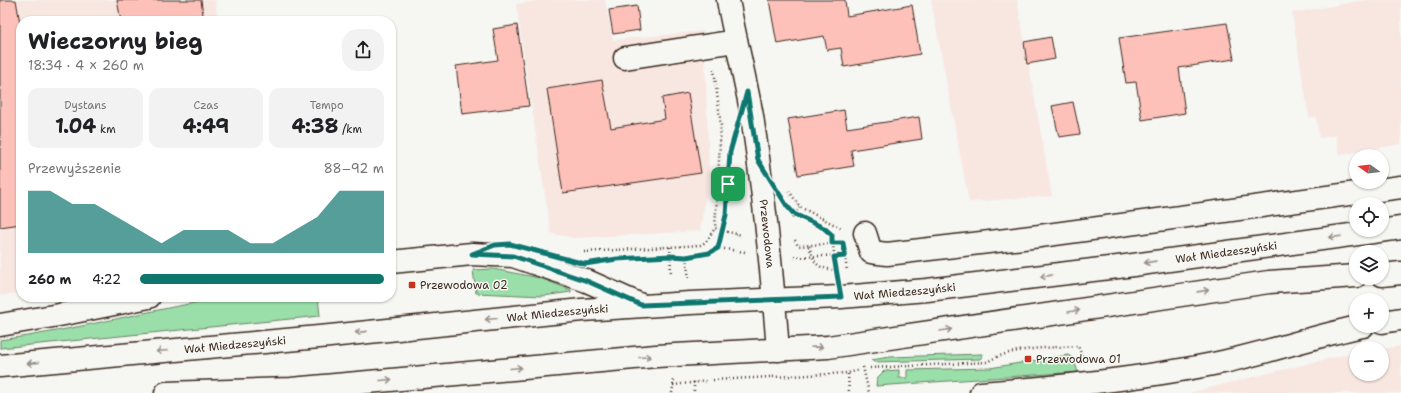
<!DOCTYPE html>
<html lang="pl">
<head>
<meta charset="utf-8">
<style>
	:root { --surface:#fff; --page:#f2f2f2; --text:#202124; --muted:#757577; --accent:#0f766e }
	body { margin:0; font-family:"Shantell Sans",sans-serif; background:var(--page); color:var(--text); height:100vh; display:flex; flex-direction:column; font-size:15px; white-space:nowrap }
	* { box-sizing:border-box; margin:0 }
	p { font-size:13px; color:var(--muted) }
	.icon { flex:none; width:22px; height:22px; fill:none; stroke:currentColor; stroke-width:2; stroke-linecap:round; stroke-linejoin:round }
	.map { position:relative; flex:1; overflow:hidden }
	.details { position:absolute; left:16px; top:16px; width:380px; height:286px; display:flex; flex-direction:column; background:var(--surface); border-radius:16px; box-shadow:0 1px 3px #0004 }
	.details>* { flex:none }
	.needle { width:26px; rotate:285deg }
	.tools { position:absolute; left:1349px; top:149px; display:grid; gap:8px }
	.tools a { display:grid; place-items:center; width:40px; height:40px; border-radius:50%; background:var(--surface); box-shadow:0 1px 3px #0004; font-size:20px }
	.pin { position:absolute; display:grid; place-items:center; width:34px; height:34px; color:#fff; margin:-17px; border-radius:8px; box-shadow:0 2px 6px #0006 }
	.round { display:grid; place-items:center; flex:none; width:42px; height:42px; border-radius:16px; background:var(--page) }
	.headline { display:flex; align-items:center; justify-content:space-between; height:68px; padding:0 12px }
	h1 { font-size:22px; font-weight:700; line-height:30px }
	.metrics { display:grid; grid-template-columns:repeat(3,1fr); gap:6px; height:68px; padding:4px 12px }
	.metrics div { display:grid; align-content:center; border-radius:10px; background:var(--page); text-align:center }
	.metrics b { font-size:20px; font-weight:700 }
	.metrics small { font-size:11px; font-weight:400 }
	.metrics p { font-size:11px }
	.chart { height:112px; padding:8px 12px }
	.chart p { display:flex; justify-content:space-between }
	.chart svg { width:100%; height:72px; margin-top:4px; fill:var(--accent); opacity:.7 }
	ul { padding:0 12px; list-style:none; font-size:13px }
	li { display:grid; grid-template-columns:64px 48px 1fr; align-items:center; height:30px }
	li i { height:10px; border-radius:5px; background:var(--accent) }
	.map>svg:first-child { display:block }
	.built { fill:#f8e6e1 }
	.green { fill:#9adeaa; stroke:#6a8464 }
	.building { fill:#fdc1ba; stroke:#3b2a1e }
	.lines { fill:none; stroke-linecap:round; stroke-linejoin:round }
	.minor-casing { stroke:#3b2a1e; stroke-width:25 }
	.major-casing { stroke:#3b2a1e; stroke-width:25 }
	.path { stroke:#3b2a1e; stroke-width:2.5; stroke-dasharray:1 3; stroke-linecap:butt }
	.minor { stroke:#f6f6f2; stroke-width:22 }
	.major { stroke:#f6f6f2; stroke-width:22 }
	.oneway { stroke:#989088 }
	.route-casing { stroke:#fff; stroke-width:8 }
	.route { stroke:#0f766e; stroke-width:5 }
	.poi-dot { fill:#c8321e; stroke:#f6f6f2; stroke-width:1.5 }
	.labels { text-anchor:middle; dominant-baseline:central; stroke-width:3; stroke-linejoin:round; paint-order:stroke }
	.street-label { font-size:11px; fill:#3b2a1e; stroke:#f6f6f2 }
	.poi-label { font-size:11px; fill:#3b2a1e; stroke:#f6f6f2; text-anchor:start }
</style>
</head>
<body>
<div class="map">
<svg width="1401" height="393" viewBox="0 0 1401 393">
	<rect width="100%" height="100%" fill="#f6f6f2"/>
	<filter id="ink" filterUnits="userSpaceOnUse"><feTurbulence type="fractalNoise" baseFrequency=".025" numOctaves="2"/><feDisplacementMap in="SourceGraphic" scale="8" xChannelSelector="R" yChannelSelector="G"/><feConvolveMatrix kernelMatrix="1 2 1 2 8 2 1 2 1" color-interpolation-filters="sRGB"/></filter>
	<g filter="url(#ink)">
		<g class="built">
			<path d="M0,0H215L218,21H21V292L0,296Z"/>
			<path d="M543,0H605L613,40L704,31L709,173L700,231L573,238L551,233L516,4Z"/>
			<path d="M931,0H1017L1052,196L969,202Z"/>
			<path d="M1365,0H1401V144L1340,155L1336,135L1319,138L1316,116L1309,117L1292,13Z"/>
			<path d="M1401,346V393H1188L1356,352V374H1382V349Z"/>
		</g>
		<g class="green">
			<path d="M493,269L540,278L571,290V292L543,296L476,293L473,270Z"/>
			<path d="M228,297H318L320,316L0,348V340C77,330 152,309 228,297Z"/>
			<path d="M982,354V357L980,359L874,362L871,360L890,357Z"/>
			<path d="M1068,355L1073,358L1078,372L876,386L877,378L884,371L899,370V378H907V370L990,368Z"/>
		</g>
		<g class="building">
			<path d="M0,0H16L21,29V224L0,227Z"/>
			<path d="M117,0H201L204,21H121Z"/>
			<path d="M769,0H845L847,16L912,5L920,54L844,67L841,48L827,50L824,36L777,44Z"/>
			<path d="M637,6L640,30L613,34L609,10Z"/>
			<path d="M1227,23L1234,59L1179,68L1185,113L1142,120L1136,82L1126,83L1119,38Z"/>
			<path d="M517,25L529,106L462,114L456,66L498,60L493,29Z"/>
			<path d="M1051,37L1055,59L1027,64L1024,42Z"/>
			<path d="M602,80L611,128L665,119L662,98L688,93L701,173L563,193L547,89Z"/>
			<path d="M1073,102L1080,134L1059,137L1052,106Z"/>
			<path d="M844,110L847,128L919,117L922,139L851,150L854,166L798,175L788,119Z"/>
		</g>
		<g class="lines">
			<g class="minor-casing">
				<g id="minor">
					<path id="s1" d="M728,0C735,39 745,77 752,116C764,194 772,272 778,350"/>
					<path d="M625,58L736,41"/>
					<path d="M865,233L871,252L887,254L1040,236L1401,187"/>
					<path d="M391,262L472,254L513,256L587,281L641,305"/>
					<path d="M1382,322L1401,319"/>
					<path d="M0,325L59,315L149,297"/>
					<path d="M981,393C1061,387 1140,379 1218,363C1267,353 1314,336 1363,326"/>
				</g>
			</g>
			<g class="major-casing">
				<g id="major">
					<path d="M1382,275L1401,273"/>
					<path id="s2" d="M0,366L330,336L582,310L690,303L841,297L927,290L1126,266L1401,228"/>
					<path d="M166,393L291,389L656,356L828,347L1269,282L1356,276"/>
				</g>
			</g>
			<g class="path">
				<path d="M714,69L721,126L715,228"/>
				<path d="M789,191L800,207L841,228"/>
				<path d="M794,214L824,228L832,235L836,272"/>
				<path d="M792,218L800,207"/>
				<path d="M795,240L798,246L842,243"/>
				<path d="M809,246C815,264 815,267 834,270"/>
				<path d="M670,247L671,274"/>
				<path d="M718,248L726,215L730,150"/>
				<path d="M584,252L700,245L706,242L715,228L723,231L742,235"/>
				<path d="M845,256L847,271"/>
				<path d="M686,257L689,279"/>
				<path d="M794,257L847,255"/>
				<path d="M606,261L670,256L686,257L709,253L718,248L745,252"/>
				<path d="M863,367L869,393"/>
				<path d="M870,368L987,362C1011,347 1050,348 1078,346L1083,359"/>
				<path d="M848,374L849,393"/>
				<path d="M713,380L848,373L860,370"/>
				<path d="M694,382V393"/>
				<path d="M673,385L708,381"/>
				<path d="M672,393L674,380"/>
			</g>
			<use href="#minor" class="minor"/>
			<use href="#major" class="major"/>
		</g>
		<defs><path id="oneway-shaft" d="M-6 0H5M1.5-3L5.5 0L1.5 3" fill="none" stroke-width="1.6" stroke-linecap="round" stroke-linejoin="round"/></defs>
		<g class="oneway">
			<use href="#oneway-shaft" transform="translate(1335 237) rotate(173)"/>
			<use href="#oneway-shaft" transform="translate(1150 262) rotate(172)"/>
			<use href="#oneway-shaft" transform="translate(1046 276) rotate(172)"/>
			<use href="#oneway-shaft" transform="translate(1203 291) rotate(-8)"/>
			<use href="#oneway-shaft" transform="translate(1074 311) rotate(-9)"/>
			<use href="#oneway-shaft" transform="translate(491 319) rotate(175)"/>
			<use href="#oneway-shaft" transform="translate(946 330) rotate(-9)"/>
			<use href="#oneway-shaft" transform="translate(361 332) rotate(174)"/>
			<use href="#oneway-shaft" transform="translate(817 347) rotate(-2)"/>
			<use href="#oneway-shaft" transform="translate(162 351) rotate(175)"/>
			<use href="#oneway-shaft" transform="translate(645 357) rotate(-5)"/>
			<use href="#oneway-shaft" transform="translate(33 363) rotate(174)"/>
			<use href="#oneway-shaft" transform="translate(516 368) rotate(-5)"/>
			<use href="#oneway-shaft" transform="translate(386 380) rotate(-5)"/>
		</g>
	</g>
	<g class="lines" filter="url(#ink)">
		<g class="route-casing">
			<path id="route" d="M747,92L758,160L787,206L794,214L824,228L832,235V243H843L845,256L834,257L841,297L641,305L587,281L513,256L472,254L495,245L510,244L585,264L617,259L670,256L686,257L709,253L718,248L726,215L730,152Z"/>
		</g>
		<use href="#route" class="route"/>
	</g>
	<g class="poi-dot">
		<rect x="408" y="281" width="8" height="8" rx="2"/>
		<rect x="1024" y="355" width="8" height="8" rx="2"/>
	</g>
	<g class="labels">
		<g class="street-label">
			<text stroke="none"><textPath href="#s1" startOffset="237">Przewodowa</textPath></text>
			<text stroke="none"><textPath href="#s2" startOffset="1232">Wał Miedzeszyński</textPath></text>
			<text stroke="none"><textPath href="#s2" startOffset="908">Wał Miedzeszyński</textPath></text>
			<text stroke="none"><textPath href="#s2" startOffset="560">Wał Miedzeszyński</textPath></text>
			<text stroke="none"><textPath href="#s2" startOffset="236">Wał Miedzeszyński</textPath></text>
		</g>
		<g class="poi-label">
			<text x="420" y="285">Przewodowa 02</text>
			<text x="1036" y="359">Przewodowa 01</text>
		</g>
	</g>
</svg>
<div class="tools">
<a><svg class="needle" viewBox="-14 -14 28 28"><path d="M0-13l5 13h-10z" fill="#e53935"/><path d="M0 13l5-13h-10z" fill="#757577"/></svg></a>
<a><svg class="icon" aria-label="locate" viewBox="0 0 24 24"><circle cx="12" cy="12" r="6"/><path d="M12 2v4M12 18v4M2 12h4M18 12h4"/></svg></a>
<a><svg class="icon" aria-label="layers" viewBox="0 0 24 24"><path d="M12 4l9 5-9 5-9-5zM3 14l9 5 9-5"/></svg></a>
<a>+</a>
<a>−</a>
</div>
<div class="pin" style="left:728px;top:184px;background:#1e9e55"><svg class="icon" aria-label="arrive" viewBox="0 0 24 24"><path d="M6 21V4h12l-3 4 3 4H6"/></svg></div>
<section class="details">
<div class="headline"><div><h1>Wieczorny bieg</h1><p>18:34 · 4 × 260 m</p></div><a class="round"><svg class="icon" aria-label="share" viewBox="0 0 24 24"><path d="M12 15V3M7 8l5-5 5 5M5 13v7h14v-7"/></svg></a></div>
<div class="metrics">
<div><p>Dystans</p><b>1.04<small> km</small></b></div>
<div><p>Czas</p><b>4:49</b></div>
<div><p>Tempo</p><b>4:38<small> /km</small></b></div>
</div>
<div class="chart"><p><span>Przewyższenie</span>88–92 m</p>
<svg viewBox="0 0 160 44" preserveAspectRatio="none"><path d="M0 44V6L10 6L20 14L30 14L40 22L50 30L60 38L70 30L80 30L90 30L100 38L110 38L120 30L130 22L140 6L150 6L160 6V44z"/></svg>
</div>
<ul>
<li><b>260 m</b>4:22<i style="width:100%"></i></li>
</ul>
</section>
</div>
</body>
</html>
